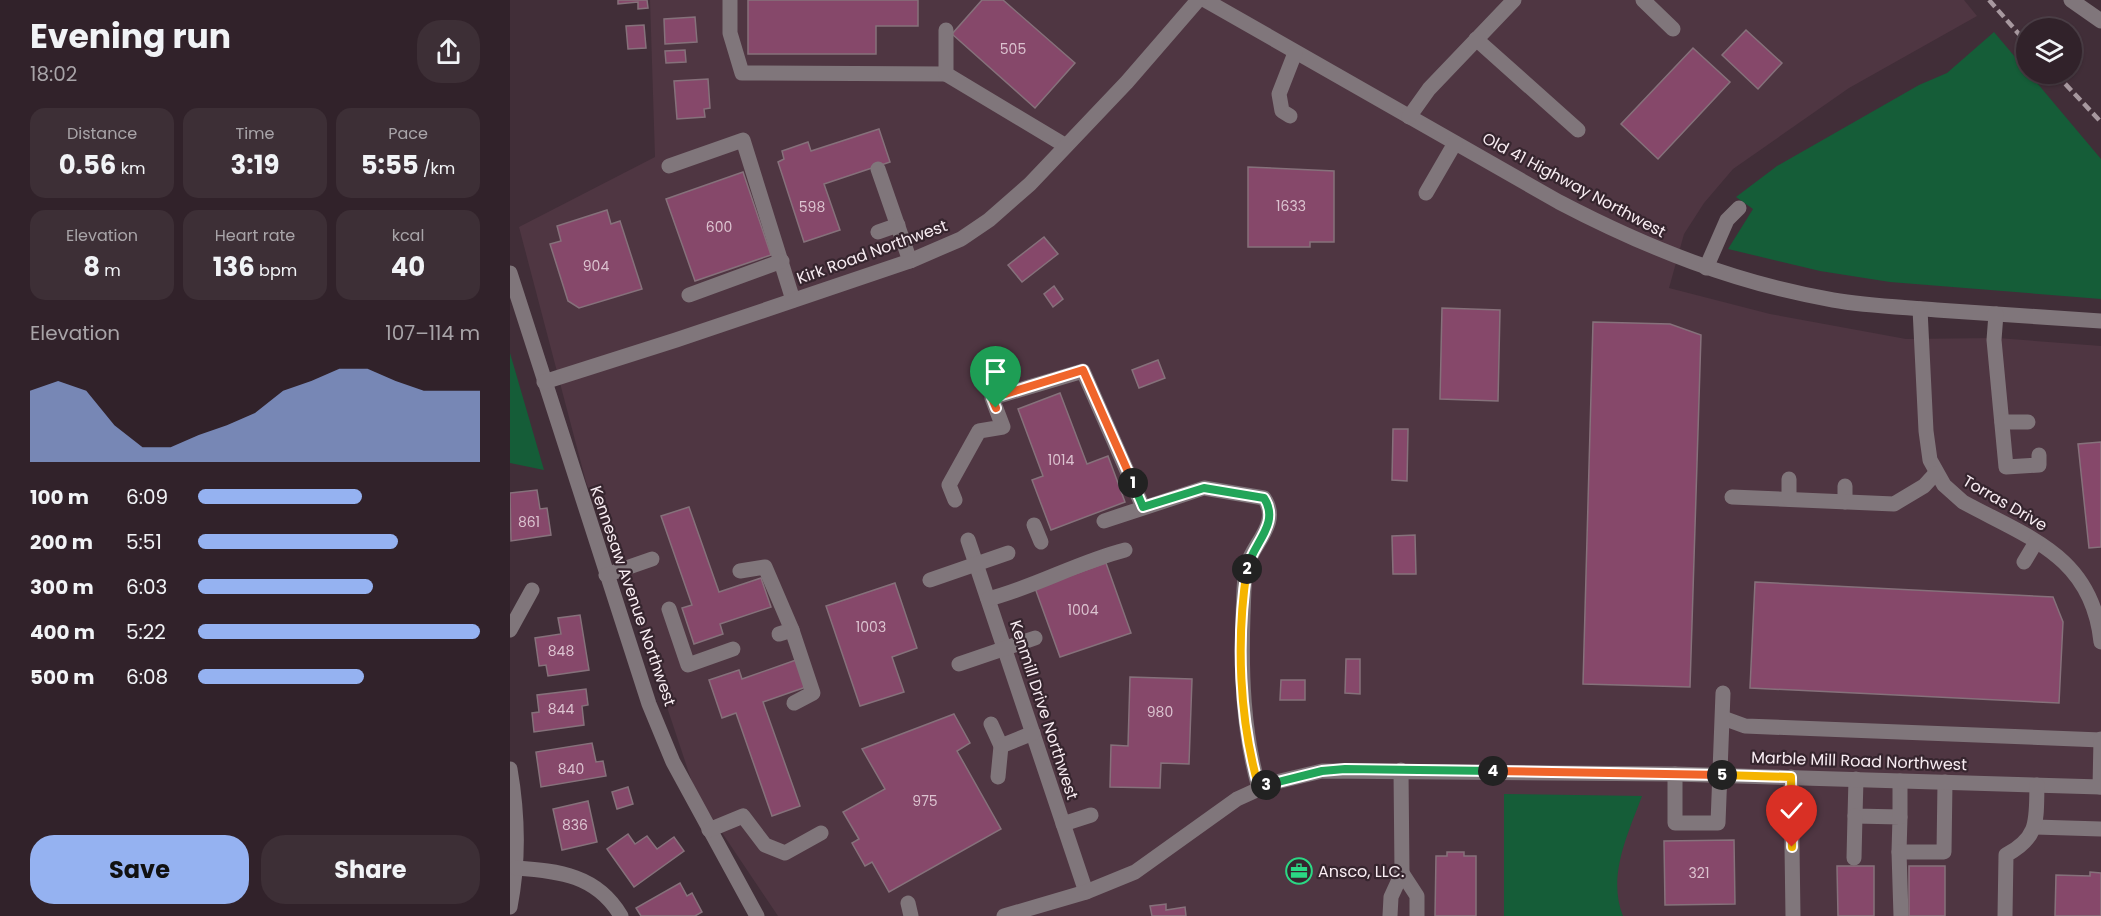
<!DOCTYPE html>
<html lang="en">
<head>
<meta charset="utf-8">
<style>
	:root { --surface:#31222a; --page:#3d2f36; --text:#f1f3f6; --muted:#a8a4a8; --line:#4c3f47; --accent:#95b2f1 }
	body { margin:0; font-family:Poppins,sans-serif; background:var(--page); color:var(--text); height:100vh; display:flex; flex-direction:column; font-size:22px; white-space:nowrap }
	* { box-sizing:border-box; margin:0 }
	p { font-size:20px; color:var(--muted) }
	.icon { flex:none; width:33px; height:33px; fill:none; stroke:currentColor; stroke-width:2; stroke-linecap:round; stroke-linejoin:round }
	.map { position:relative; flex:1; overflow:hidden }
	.side { display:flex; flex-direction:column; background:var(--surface); width:510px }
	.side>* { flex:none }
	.fabs { position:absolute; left:1506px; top:18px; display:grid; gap:12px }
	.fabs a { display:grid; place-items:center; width:66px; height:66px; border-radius:50%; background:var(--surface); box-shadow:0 2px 4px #0004,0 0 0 2px var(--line); font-size:30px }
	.pin { position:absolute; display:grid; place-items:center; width:51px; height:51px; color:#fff; margin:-62px -26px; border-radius:50% 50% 50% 0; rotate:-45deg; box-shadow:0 0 6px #0007 }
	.pin .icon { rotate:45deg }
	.km { position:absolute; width:30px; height:30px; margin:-15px; border-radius:50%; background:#222; color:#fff; font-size:16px; line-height:30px; text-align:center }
	.round { display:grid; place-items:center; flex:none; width:63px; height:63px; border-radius:24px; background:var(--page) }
	.headline { display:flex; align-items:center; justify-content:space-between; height:102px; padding:0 30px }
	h1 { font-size:33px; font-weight:700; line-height:45px }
	.stats { display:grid; grid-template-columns:repeat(3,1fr); gap:9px; height:102px; padding:6px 30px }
	.stats div { display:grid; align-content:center; border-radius:15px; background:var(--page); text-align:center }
	.stats b { font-size:26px; font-weight:700 }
	.stats small { font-size:16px; font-weight:400 }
	.stats p { font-size:16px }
	.chart { height:168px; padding:12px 30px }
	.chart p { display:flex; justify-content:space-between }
	.chart svg { width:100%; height:108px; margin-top:6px; fill:var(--accent); opacity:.7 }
	.button { display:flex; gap:12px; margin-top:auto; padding:12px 30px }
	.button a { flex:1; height:69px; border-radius:24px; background:var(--accent); color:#111; font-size:24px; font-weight:700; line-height:69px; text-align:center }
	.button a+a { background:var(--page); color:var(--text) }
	ul { padding:0 30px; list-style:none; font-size:20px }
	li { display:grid; grid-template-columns:96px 72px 1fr; align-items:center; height:45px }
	li i { height:15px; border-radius:8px; background:var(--accent) }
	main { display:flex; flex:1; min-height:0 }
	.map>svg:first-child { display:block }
	.built { fill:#4f3642 }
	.green { fill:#155d38 }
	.building { fill:#86486a; stroke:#86717b; stroke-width:1.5 }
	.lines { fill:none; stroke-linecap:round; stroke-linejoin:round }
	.minor { stroke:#80767b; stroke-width:15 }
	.rail { stroke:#a7989f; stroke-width:4.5; stroke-dasharray:9 4.5; stroke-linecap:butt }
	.split-1-casing { stroke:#fff; stroke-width:12 }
	.split-2-casing { stroke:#fff; stroke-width:12 }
	.split-3-casing { stroke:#fff; stroke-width:12 }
	.split-4-casing { stroke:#fff; stroke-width:12 }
	.split-5-casing { stroke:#fff; stroke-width:12 }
	.split-6-casing { stroke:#fff; stroke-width:12 }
	.split-1 { stroke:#f0652b; stroke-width:8 }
	.split-2 { stroke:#22a559; stroke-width:8 }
	.split-3 { stroke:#f5b400; stroke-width:8 }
	.split-4 { stroke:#22a559; stroke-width:8 }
	.split-5 { stroke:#f0652b; stroke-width:8 }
	.split-6 { stroke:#f5b400; stroke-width:8 }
	.labels { text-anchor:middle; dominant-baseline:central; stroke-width:4.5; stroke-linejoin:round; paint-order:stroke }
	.number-label { font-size:14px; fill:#dcc3d0 }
	.street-label { font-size:16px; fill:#f8ecf2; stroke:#36252e }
	.poi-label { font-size:16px; fill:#f8ecf2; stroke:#36252e; text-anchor:start }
</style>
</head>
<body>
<main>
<section class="side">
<div class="headline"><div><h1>Evening run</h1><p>18:02</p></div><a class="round"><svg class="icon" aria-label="share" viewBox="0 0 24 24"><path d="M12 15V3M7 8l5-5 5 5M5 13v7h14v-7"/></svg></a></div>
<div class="stats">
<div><p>Distance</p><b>0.56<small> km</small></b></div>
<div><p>Time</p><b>3:19</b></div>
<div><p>Pace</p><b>5:55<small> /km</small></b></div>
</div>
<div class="stats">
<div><p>Elevation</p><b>8<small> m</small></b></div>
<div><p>Heart rate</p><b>136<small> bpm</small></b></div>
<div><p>kcal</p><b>40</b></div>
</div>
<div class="chart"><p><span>Elevation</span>107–114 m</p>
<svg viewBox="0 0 160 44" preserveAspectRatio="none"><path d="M0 44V15L10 11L20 15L30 29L40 38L50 38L60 33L70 29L80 24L90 15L100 11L110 6L120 6L130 11L140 15L150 15L160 15V44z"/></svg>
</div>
<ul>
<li><b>100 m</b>6:09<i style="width:58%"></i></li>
<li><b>200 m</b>5:51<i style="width:71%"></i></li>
<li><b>300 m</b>6:03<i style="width:62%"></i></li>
<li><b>400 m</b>5:22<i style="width:100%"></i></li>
<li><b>500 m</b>6:08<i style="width:59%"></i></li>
</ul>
<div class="button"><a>Save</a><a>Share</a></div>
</section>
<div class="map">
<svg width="1591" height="916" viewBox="0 0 1591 916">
	<rect width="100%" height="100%" fill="#412e38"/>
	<path class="built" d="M140,0H1454L1467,16L1339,88L1223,169L1194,203L1174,234L1159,288L1260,314L1396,339L1487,338L1591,346V916H268L186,794L121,599L76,482L9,227L145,157Z"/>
	<g class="green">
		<path d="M1484,32L1591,159V299L1380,282L1310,271L1218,249L1243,209L1226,197L1267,166L1409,85L1437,73Z"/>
		<path d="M0,353L34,470L0,463Z"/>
		<path d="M994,794L1132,796C1118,834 1097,876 1113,916H994Z"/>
	</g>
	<g class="building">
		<path d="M108,0H137L138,8L128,9V2L108,4Z"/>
		<path d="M238,0H408V26H366V54H238Z"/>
		<path d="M472,0H493L565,63L525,108L442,34Z"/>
		<path d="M185,17L187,42L155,44L154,19Z"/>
		<path d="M134,25L136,48L118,49L116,26Z"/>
		<path d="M1236,30L1272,63L1248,89L1212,55Z"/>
		<path d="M1183,48L1220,82L1148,159L1111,124Z"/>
		<path d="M175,50L176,62L156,63L155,51Z"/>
		<path d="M198,79L200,108L194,109L195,117L167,119L164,81Z"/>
		<path d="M369,129L380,162L314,184L330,230L294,242L268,162L274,159L272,151L298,142L301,151Z"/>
		<path d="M738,167L824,171V242H800V247H738Z"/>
		<path d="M233,172L261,255L185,281L156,199Z"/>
		<path d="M97,210L101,224L110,221L132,289L69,308L58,301L40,244L51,241L47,226Z"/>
		<path d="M534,237L548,254L512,282L498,265Z"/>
		<path d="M544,286L553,299L543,307L534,294Z"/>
		<path d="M932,308L990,310L988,401L930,399Z"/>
		<path d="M1083,322L1160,324L1191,335L1180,687L1073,684Z"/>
		<path d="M648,360L655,378L629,388L622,370Z"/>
		<path d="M550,393L577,464L598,456L615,502L541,530L522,480L533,476L508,409Z"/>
		<path d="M883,429H898L897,481L882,480Z"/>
		<path d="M1591,442V547L1579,548L1568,444Z"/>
		<path d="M27,490L30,509L37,508L41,535L1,541L0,493Z"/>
		<path d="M179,507L209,592L251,578L261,607L210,624L213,634L184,644L172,608L182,605L151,516Z"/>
		<path d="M905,535L906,574H883L882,536Z"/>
		<path d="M596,563L621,633L550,657L525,588Z"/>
		<path d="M1245,582L1543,597L1553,622L1549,703L1240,688Z"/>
		<path d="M385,583L407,648L382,657L394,692L350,706L316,606Z"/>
		<path d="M70,615L79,670L38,676L36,665L29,666L25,638L51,634L48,618Z"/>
		<path d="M836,659H850V694L835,693Z"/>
		<path d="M286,660L296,687L253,702L290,806L262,816L226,713L212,718L199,680L229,670L232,679Z"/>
		<path d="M620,677L682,679L679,764L651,763L650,788L600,787L601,745L618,746Z"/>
		<path d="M771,680H795V700H770Z"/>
		<path d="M76,689L78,705L72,706L74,725L24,732L22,713L29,712L27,695Z"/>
		<path d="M444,714L460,743L447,751L491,829L379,892L362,862L355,866L342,843L349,839L333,812L375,789L352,749Z"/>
		<path d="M82,743L86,762L93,761L96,776L31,787L26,752Z"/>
		<path d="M118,787L123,804L107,809L102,792Z"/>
		<path d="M78,801L87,842L52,850L43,809Z"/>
		<path d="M118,834L125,844L137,836L147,849L164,837L174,851L124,887L97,849Z"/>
		<path d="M1224,840L1225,904L1155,905L1154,841Z"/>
		<path d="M937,852H954V856H966V916H925L926,856H937Z"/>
		<path d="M1327,866H1364V916H1328Z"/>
		<rect x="1399" y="866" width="36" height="50"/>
		<path d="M1580,872L1591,873V916H1545L1546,875L1580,876Z"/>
		<path d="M170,883L177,896L182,893L192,912L185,916H131L126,908Z"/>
		<path d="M656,904V910L675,907L676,916H642L640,906Z"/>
	</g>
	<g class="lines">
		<g class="minor">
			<path d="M220,0V33L232,73L436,74"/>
			<path d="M695,0L1049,202C1137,248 1225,283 1323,300C1357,306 1392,307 1427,310C1482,314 1536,317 1591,321"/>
			<path d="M1133,0L1163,29"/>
			<path d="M1561,0L1591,21"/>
			<path d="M436,30V74L556,146"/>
			<path d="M966,39L1068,130"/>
			<path d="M780,116L772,111L769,94L785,53"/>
			<path d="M899,117L919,89L1004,0"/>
			<path d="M159,166L233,140L283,300"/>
			<path d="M368,169L400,261"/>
			<path d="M916,193L945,143"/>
			<path d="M368,232L388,225"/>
			<path d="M1196,268L1217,220L1229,208"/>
			<path d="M0,273L139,704L163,762L247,916"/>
			<path d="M179,295L272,261"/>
			<path d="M1410,309L1416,431L1420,460L1434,485L1453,502C1519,538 1582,556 1591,642"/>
			<path d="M1486,314L1484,340L1496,467L1529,465V455"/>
			<path d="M34,382L166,340L400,261L451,239L479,220L520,184L617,82L688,0"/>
			<path d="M1492,422H1518"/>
			<path d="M1335,486V502"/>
			<path d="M1222,497L1384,504L1414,486L1425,474"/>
			<path d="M1279,499V479"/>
			<path d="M445,500L439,485L469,431L493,427L482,398L573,371L633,507"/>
			<path d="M594,521L694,488L754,498C771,523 744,542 737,565C733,581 734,599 733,615C731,673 733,732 749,788"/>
			<path d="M524,525L531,542"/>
			<path d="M458,540L576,892"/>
			<path d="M1514,562L1526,542"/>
			<path d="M230,571L255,567L282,630"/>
			<path d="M96,575L142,559"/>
			<path d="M420,580L498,553"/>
			<path d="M478,599C525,587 568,562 615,550"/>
			<path d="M159,609L178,665L223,649"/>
			<path d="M0,630L22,590"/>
			<path d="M269,634L282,630L303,693L284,703"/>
			<path d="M449,664L525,638"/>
			<path d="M1213,718L1235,726L1591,740"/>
			<path d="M481,724L491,746L488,777"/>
			<path d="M491,746L523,733"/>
			<path d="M0,769C8,815 9,861 0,907"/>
			<path d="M1165,774V823H1208L1213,693"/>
			<path d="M1281,777L1283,916"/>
			<path d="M1346,779L1345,816L1390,817L1389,852H1434L1435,782"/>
			<path d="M1590,787L1591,739"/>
			<path d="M1390,817V781"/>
			<path d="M553,824L581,815"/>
			<path d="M1525,827L1591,829"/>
			<path d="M199,830L233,816L255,845L275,853L311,833"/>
			<path d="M1389,852L1391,916"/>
			<path d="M1344,858L1345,816"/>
			<path d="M6,868C49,871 87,875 111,916"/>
			<path d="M892,873L907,896V916"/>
			<path d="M398,903L401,916"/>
			<path d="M494,916L576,892L625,872L727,799L762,783L812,771L1165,774L1591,787"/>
			<path d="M880,916L881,897L892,873L891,770"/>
			<path d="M1495,916L1496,855C1530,837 1526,819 1527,785"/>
		</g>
		<g class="rail">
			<path d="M1479,0L1516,42"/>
			<path d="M1546,74L1591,122"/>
		</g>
	</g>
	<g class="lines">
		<g class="split-1-casing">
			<path id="split-1" d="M486,408L482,398L573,370L623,483"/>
		</g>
		<g class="split-2-casing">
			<path id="split-2" d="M623,483L633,507L694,488L754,498C771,524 742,544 737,569"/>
		</g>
		<g class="split-3-casing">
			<path id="split-3" d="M737,569C726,639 729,719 749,788L756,785"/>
		</g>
		<g class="split-4-casing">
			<path id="split-4" d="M756,785L812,771L835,769L983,771"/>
		</g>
		<g class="split-5-casing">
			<path id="split-5" d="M983,771L1212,775"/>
		</g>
		<g class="split-6-casing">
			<path id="split-6" d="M1212,775L1281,777L1282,847"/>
		</g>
		<use href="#split-1" class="split-1"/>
		<use href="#split-2" class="split-2"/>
		<use href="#split-3" class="split-3"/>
		<use href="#split-4" class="split-4"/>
		<use href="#split-5" class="split-5"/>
		<use href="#split-6" class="split-6"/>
	</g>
	<defs>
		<g id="office-ring" transform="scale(1.35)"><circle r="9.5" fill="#36252e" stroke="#2bd884" stroke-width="1.5"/><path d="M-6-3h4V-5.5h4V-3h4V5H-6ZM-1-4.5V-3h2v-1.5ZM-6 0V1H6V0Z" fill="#2bd884"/></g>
	</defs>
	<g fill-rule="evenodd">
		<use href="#office-ring" x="789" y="871"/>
	</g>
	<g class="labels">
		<g class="number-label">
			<text x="503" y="49">505</text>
			<text x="781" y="206">1633</text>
			<text x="302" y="207">598</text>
			<text x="209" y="227">600</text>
			<text x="86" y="266">904</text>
			<text x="551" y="460">1014</text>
			<text x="19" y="522">861</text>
			<text x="573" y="610">1004</text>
			<text x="361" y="627">1003</text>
			<text x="51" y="651">848</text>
			<text x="51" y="709">844</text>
			<text x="650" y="712">980</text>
			<text x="61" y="769">840</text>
			<text x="415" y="801">975</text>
			<text x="65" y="825">836</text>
			<text x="1189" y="873">321</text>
		</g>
		<g class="street-label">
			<text transform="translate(1064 185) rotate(28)">Old 41 Highway Northwest</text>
			<text transform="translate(362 252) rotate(-20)">Kirk Road Northwest</text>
			<text transform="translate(1495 503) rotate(30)">Torras Drive</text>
			<text transform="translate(123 596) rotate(71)">Kennesaw Avenue Northwest</text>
			<text transform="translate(534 710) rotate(72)">Kenmill Drive Northwest</text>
			<text transform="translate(1349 761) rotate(2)">Marble Mill Road Northwest</text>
		</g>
		<g class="poi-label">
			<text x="808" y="871">Ansco, LLC.</text>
		</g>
	</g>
</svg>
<div class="fabs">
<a><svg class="icon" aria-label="layers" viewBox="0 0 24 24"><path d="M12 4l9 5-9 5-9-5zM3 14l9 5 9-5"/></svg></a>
</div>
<div class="pin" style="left:486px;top:408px;background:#1e9e55"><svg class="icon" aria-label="arrive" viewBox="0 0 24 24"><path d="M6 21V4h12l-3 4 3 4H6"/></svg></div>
<div class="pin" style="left:1282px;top:847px;background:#d93025"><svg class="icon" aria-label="check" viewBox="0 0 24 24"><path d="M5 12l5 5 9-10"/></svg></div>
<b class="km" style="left:623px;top:483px">1</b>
<b class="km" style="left:737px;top:569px">2</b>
<b class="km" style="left:756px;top:785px">3</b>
<b class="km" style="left:983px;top:771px">4</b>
<b class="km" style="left:1212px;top:775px">5</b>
</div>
</main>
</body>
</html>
